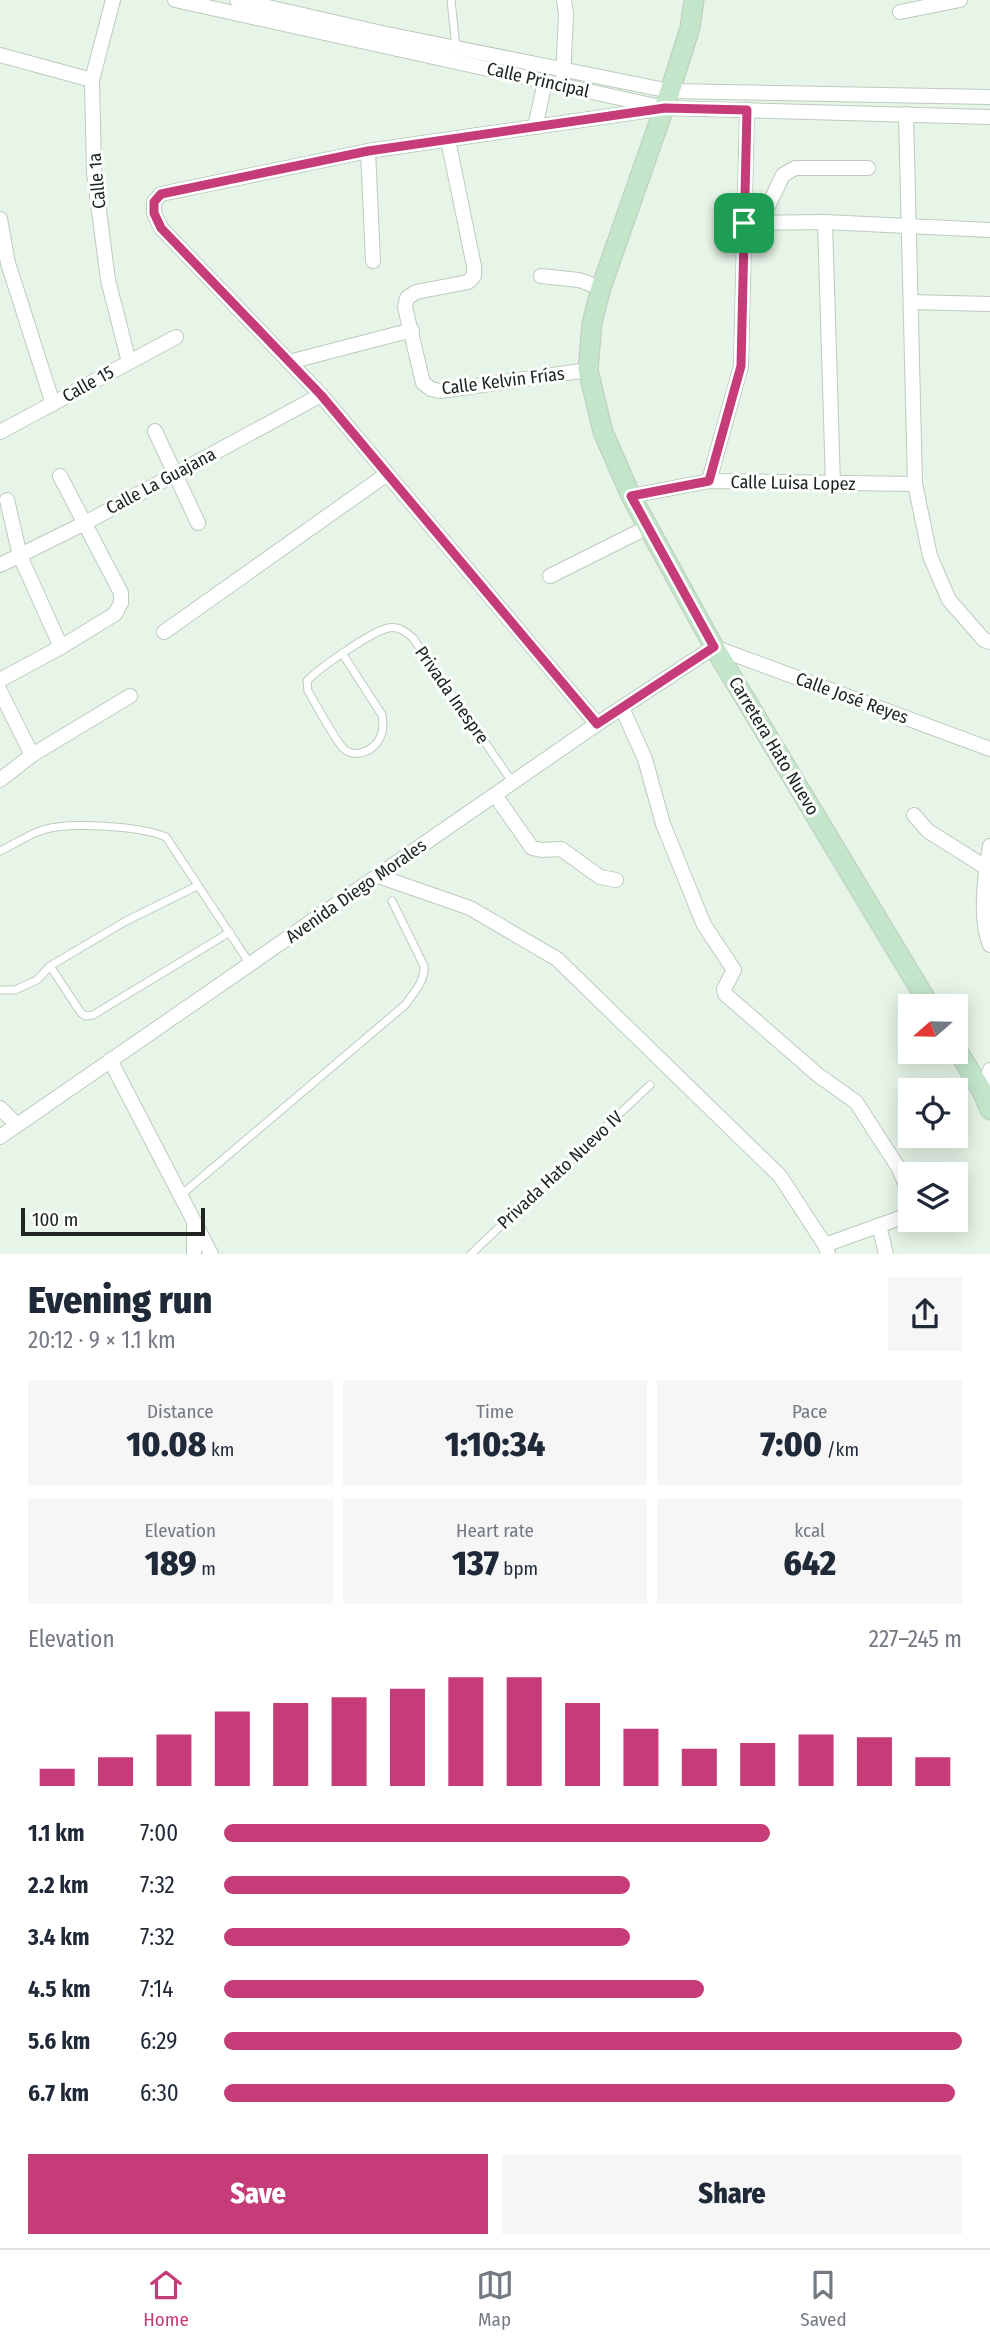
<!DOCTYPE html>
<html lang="en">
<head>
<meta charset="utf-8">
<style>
	:root { --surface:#fff; --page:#f6f6f7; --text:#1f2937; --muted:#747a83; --line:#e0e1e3; --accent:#c53c79 }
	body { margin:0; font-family:"Fira Sans Condensed",sans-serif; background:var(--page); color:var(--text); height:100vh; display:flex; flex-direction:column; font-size:26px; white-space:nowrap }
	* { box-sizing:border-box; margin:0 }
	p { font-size:23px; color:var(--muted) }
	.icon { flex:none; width:38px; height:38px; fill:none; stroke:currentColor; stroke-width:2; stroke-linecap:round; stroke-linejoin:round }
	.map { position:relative; height:1254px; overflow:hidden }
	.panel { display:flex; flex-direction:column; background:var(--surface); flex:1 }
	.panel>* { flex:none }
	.needle { width:46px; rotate:250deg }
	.buttons { position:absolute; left:898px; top:994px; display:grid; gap:14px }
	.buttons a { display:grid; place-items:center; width:70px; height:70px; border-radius:0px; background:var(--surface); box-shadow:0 4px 18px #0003; font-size:35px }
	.scale { position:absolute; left:21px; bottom:18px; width:184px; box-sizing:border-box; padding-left:7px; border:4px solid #202521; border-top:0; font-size:19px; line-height:24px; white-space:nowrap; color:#202521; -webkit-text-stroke:5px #fcfffc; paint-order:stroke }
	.pin { position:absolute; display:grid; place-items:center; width:60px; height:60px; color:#fff; margin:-30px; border-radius:14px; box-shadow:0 4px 10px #0006 }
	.round { display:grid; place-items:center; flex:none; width:74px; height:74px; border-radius:0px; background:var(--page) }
	.head { display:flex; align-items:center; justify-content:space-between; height:119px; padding:0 28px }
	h1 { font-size:38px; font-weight:800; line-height:52px }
	.metrics { display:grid; grid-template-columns:repeat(3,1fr); gap:10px; height:119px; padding:7px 28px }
	.metrics div { display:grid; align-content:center; border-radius:0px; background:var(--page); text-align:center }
	.metrics b { font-size:35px; font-weight:800 }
	.metrics small { font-size:19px; font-weight:400 }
	.metrics p { font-size:19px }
	.chart { height:196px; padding:14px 28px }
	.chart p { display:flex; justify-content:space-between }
	.chart svg { width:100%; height:126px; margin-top:7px; stroke:var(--accent); stroke-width:6 }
	.cta { display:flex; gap:14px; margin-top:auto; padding:14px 28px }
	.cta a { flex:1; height:80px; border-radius:0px; background:var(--accent); color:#fff; font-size:28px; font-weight:800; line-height:80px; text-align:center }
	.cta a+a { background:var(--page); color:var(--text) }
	ul { padding:0 28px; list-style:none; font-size:23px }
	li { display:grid; grid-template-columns:112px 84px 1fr; align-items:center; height:52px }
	li i { height:18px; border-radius:9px; background:var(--accent) }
	.menu { display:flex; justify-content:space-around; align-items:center; height:98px; border-top:2px solid var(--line); background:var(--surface); font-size:19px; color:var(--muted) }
	.menu a { display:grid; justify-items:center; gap:4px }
	.menu .selected { color:var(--accent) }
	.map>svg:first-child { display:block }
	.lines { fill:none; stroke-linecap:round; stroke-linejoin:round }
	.service-casing { stroke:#bdcbbe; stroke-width:9 }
	.minor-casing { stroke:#bdcbbe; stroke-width:16 }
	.secondary-casing { stroke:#bdcbbe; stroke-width:21 }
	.service { stroke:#fff; stroke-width:7 }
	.minor { stroke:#fff; stroke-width:14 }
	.secondary { stroke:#c3e6ca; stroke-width:19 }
	.route-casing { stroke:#fff; stroke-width:14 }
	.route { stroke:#c53c79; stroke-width:9 }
	.labels { text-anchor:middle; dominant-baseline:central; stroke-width:6; stroke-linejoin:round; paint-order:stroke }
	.street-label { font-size:18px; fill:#202521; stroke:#fcfffc }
</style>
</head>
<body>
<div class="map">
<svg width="990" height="1254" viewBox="0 0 990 1254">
	<rect width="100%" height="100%" fill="#e7f5e8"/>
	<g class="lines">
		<g class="service-casing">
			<g id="service">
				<path d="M451,0L456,47"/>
				<path d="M342,653L382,715C384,728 383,737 374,746C366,753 353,757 344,749C335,741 316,704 308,691L307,681C319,668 371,632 388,628C398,626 405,631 413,638L513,783"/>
				<path d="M0,851C13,845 26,836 40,831C66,821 140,826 166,837L250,964"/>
				<path d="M50,966L81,1013L86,1016L93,1015L230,932"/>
				<path d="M0,990H15L37,980L50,966L126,921L197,886"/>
				<path d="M181,1195L405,1005C414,992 425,982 424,966L392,901"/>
				<path d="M471,1254L650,1085"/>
			</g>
		</g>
		<g class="minor-casing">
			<g id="minor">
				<path d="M113,0L92,80L94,172L108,280L129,362"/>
				<path d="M175,0L665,108L990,117"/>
				<path d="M237,0L382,33L670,91L990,97"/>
				<path d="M900,12L960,0"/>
				<path d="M0,55L92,80"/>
				<path d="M563,78L566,14L564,0"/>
				<path d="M906,114L915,484L930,556L949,600L984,640L990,642"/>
				<path d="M535,127L545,82"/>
				<path d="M448,140L474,266V276L468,282L416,292L407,298L405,307L423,383L431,389L440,391L588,370"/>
				<path d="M368,151L373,261"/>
				<path d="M0,219L8,263L53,404"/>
				<path d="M825,222L833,484"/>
				<path d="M744,223L825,222L990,230"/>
				<path d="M760,223L783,175L795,168H868"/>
				<path d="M541,276L579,280L601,288"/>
				<path d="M911,302L990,304"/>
				<path d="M289,362L412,330"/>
				<path d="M155,431L198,523"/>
				<path d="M0,432L176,337"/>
				<path d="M709,481L741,366L747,110"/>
				<path d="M631,496L709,481L915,484"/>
				<path d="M7,500L20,556L61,647"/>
				<path d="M0,565L85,523L321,395"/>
				<path d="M550,576L648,527"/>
				<path d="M164,632L387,474"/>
				<path d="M0,680L61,647L115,614L121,603V593L60,476"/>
				<path d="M0,691L32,755"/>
				<path d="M622,708L645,759L663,824L704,925L734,970L724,989L725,994L818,1075L856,1102L898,1167L910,1194"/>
				<path d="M597,724L321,395L161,228L154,213V202L161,194L368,151L665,108"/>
				<path d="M0,780L32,755L130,696"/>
				<path d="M495,795L532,848L542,850L561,849L600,877L616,880"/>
				<path d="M914,815L928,831L990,870"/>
				<path d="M990,846C985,873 979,920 990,945"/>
				<path d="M378,876L470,908L557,959L780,1176L825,1245L828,1254"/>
				<path d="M110,1060L211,1254"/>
				<path d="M982,1091L990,1070"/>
				<path d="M0,1108L17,1125"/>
				<path d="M0,1137L597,724L714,647L990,749"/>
				<path d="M879,1225L886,1254"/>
				<path d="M194,1227V1254"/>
				<path d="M825,1245L908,1215L910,1212"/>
			</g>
		</g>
		<g class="secondary-casing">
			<g id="secondary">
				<path d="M694,0L690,28L670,91L601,288L592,323L588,370L603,432L631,496L714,647L930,1006"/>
				<path d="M956,1048L982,1091L990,1110"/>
			</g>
		</g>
		<use href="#service" class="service"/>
		<use href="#minor" class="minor"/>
		<use href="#secondary" class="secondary"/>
	</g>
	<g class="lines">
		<g class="route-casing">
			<path id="route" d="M665,108L747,110L741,366L709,481L631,496L714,647L597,724L321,395L161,228L154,213V202L161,194L368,151Z"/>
		</g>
		<use href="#route" class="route"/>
	</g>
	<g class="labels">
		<g class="street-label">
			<text transform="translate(538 80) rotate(13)">Calle Principal</text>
			<text transform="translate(97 181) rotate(-95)">Calle 1a</text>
			<text transform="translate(503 381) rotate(-7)">Calle Kelvin Frías</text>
			<text transform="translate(88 384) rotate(-29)">Calle 15</text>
			<text transform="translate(161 481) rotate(-28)">Calle La Guajana</text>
			<text transform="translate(793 483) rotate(1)">Calle Luisa Lopez</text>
			<text transform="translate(452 695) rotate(55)">Privada Inespre</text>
			<text transform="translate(852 698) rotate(20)">Calle José Reyes</text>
			<text transform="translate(774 746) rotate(59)">Carretera Hato Nuevo</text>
			<text transform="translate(356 891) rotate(-35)">Avenida Diego Morales</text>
			<text transform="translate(560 1170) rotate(-43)">Privada Hato Nuevo IV</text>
		</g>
	</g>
</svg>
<div class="buttons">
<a><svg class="needle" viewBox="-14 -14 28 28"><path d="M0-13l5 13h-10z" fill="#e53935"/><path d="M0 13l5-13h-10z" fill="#747a83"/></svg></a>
<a><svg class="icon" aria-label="locate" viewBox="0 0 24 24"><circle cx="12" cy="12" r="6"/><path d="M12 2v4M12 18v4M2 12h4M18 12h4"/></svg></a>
<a><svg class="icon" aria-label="layers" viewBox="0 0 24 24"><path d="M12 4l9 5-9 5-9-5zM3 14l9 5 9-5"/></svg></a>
</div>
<div class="scale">100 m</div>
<div class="pin" style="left:744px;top:223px;background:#1e9e55"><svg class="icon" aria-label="arrive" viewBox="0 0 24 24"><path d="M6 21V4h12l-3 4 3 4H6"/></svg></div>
</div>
<section class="panel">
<div class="head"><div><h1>Evening run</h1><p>20:12 · 9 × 1.1 km</p></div><a class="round"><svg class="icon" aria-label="share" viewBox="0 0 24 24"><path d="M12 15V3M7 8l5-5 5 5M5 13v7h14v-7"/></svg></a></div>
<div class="metrics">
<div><p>Distance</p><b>10.08<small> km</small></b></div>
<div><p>Time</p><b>1:10:34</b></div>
<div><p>Pace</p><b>7:00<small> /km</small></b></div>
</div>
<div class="metrics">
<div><p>Elevation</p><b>189<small> m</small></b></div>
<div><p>Heart rate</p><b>137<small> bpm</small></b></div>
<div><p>kcal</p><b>642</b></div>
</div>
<div class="chart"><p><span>Elevation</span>227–245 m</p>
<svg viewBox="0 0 160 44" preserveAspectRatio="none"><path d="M5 44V38M15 44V34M25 44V26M35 44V18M45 44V15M55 44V13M65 44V10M75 44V6M85 44V6M95 44V15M105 44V24M115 44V31M125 44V29M135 44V26M145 44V27M155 44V34"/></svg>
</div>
<ul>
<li><b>1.1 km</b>7:00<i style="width:74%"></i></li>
<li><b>2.2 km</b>7:32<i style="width:55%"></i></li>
<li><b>3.4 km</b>7:32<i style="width:55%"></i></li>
<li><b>4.5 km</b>7:14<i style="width:65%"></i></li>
<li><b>5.6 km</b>6:29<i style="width:100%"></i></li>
<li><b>6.7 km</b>6:30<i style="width:99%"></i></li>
</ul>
<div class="cta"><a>Save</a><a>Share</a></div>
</section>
<nav class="menu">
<a class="selected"><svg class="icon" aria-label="home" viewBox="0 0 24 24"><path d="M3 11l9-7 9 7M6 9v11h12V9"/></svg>Home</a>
<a><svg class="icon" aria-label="map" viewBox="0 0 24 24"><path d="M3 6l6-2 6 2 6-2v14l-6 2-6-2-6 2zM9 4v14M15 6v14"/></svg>Map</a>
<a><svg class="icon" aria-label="saved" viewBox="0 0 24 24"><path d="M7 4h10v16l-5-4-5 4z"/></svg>Saved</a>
</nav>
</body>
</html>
